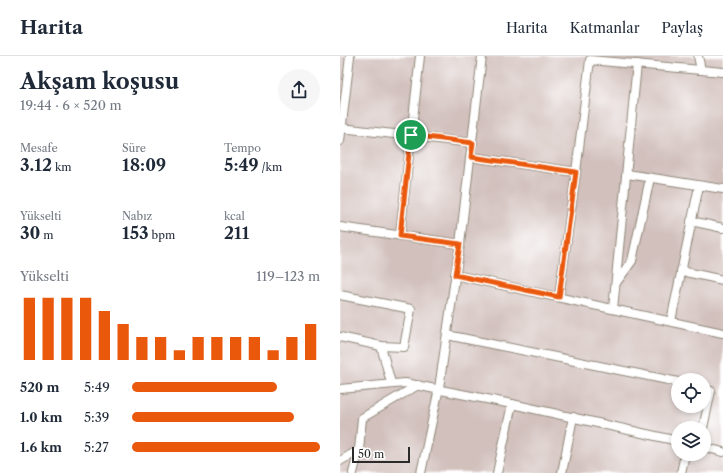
<!DOCTYPE html>
<html lang="tr">
<head>
<meta charset="utf-8">
<style>
	:root { --surface:#fff; --page:#f6f6f7; --text:#1f2937; --muted:#747a83; --line:#e0e1e3; --accent:#ea580c }
	body { margin:0; font-family:"Libre Caslon Text",serif; background:var(--page); color:var(--text); height:100vh; display:flex; flex-direction:column; font-size:15px; white-space:nowrap }
	* { box-sizing:border-box; margin:0 }
	p { font-size:13px; color:var(--muted) }
	.icon { flex:none; width:22px; height:22px; fill:none; stroke:currentColor; stroke-width:2; stroke-linecap:round; stroke-linejoin:round }
	.map { position:relative; flex:1; overflow:hidden }
	.drawer { display:flex; flex-direction:column; background:var(--surface); width:340px }
	.drawer>* { flex:none }
	.fabs { position:absolute; left:331px; top:317px; display:grid; gap:8px }
	.fabs a { display:grid; place-items:center; width:40px; height:40px; border-radius:50%; background:var(--surface); box-shadow:0 2px 6px #0003; font-size:20px }
	.scale { position:absolute; left:12px; bottom:10px; width:58px; box-sizing:border-box; padding-left:4px; border:2px solid #2b2b2b; border-top:0; font-size:11px; line-height:14px; white-space:nowrap; color:#2b2b2b; -webkit-text-stroke:3px #fff; paint-order:stroke }
	.pin { position:absolute; display:grid; place-items:center; width:34px; height:34px; color:#fff; margin:-17px; border:2px solid #fff; border-radius:50%; box-shadow:0 1px 4px #0007 }
	.round { display:grid; place-items:center; flex:none; width:42px; height:42px; border-radius:21px; background:var(--page) }
	.summary { display:flex; align-items:center; justify-content:space-between; height:68px; padding:0 20px }
	h1 { font-size:22px; font-weight:700; line-height:30px }
	.stats { display:grid; grid-template-columns:repeat(3,1fr); gap:6px; height:68px; padding:4px 20px }
	.stats div { display:grid; align-content:center }
	.stats b { font-size:17px; font-weight:700 }
	.stats small { font-size:11px; font-weight:400 }
	.stats p { font-size:11px }
	.chart { height:112px; padding:8px 20px }
	.chart p { display:flex; justify-content:space-between }
	.chart svg { width:100%; height:72px; margin-top:4px; stroke:var(--accent); stroke-width:6 }
	ul { padding:0 20px; list-style:none; font-size:13px }
	li { display:grid; grid-template-columns:64px 48px 1fr; align-items:center; height:30px }
	li i { height:10px; border-radius:5px; background:var(--accent) }
	header { display:flex; align-items:center; gap:24px; box-sizing:border-box; height:56px; padding:0 20px; background:var(--surface); border-bottom:1px solid var(--line) }
	header strong { font-size:19px }
	nav { display:flex; gap:22px; margin-inline-start:auto; font-size:14px }
	main { display:flex; flex:1; min-height:0 }
	.map>svg:first-child { display:block }
	.industrial { fill:#d1c0bc; fill-rule:evenodd }
	.lines { fill:none; stroke-linecap:round; stroke-linejoin:round }
	.minor-casing { stroke:#8f8678; stroke-width:10 }
	.minor { stroke:#fff; stroke-width:8 }
	.route-casing { stroke:#fff; stroke-width:8 }
	.route { stroke:#ea580c; stroke-width:5 }
</style>
</head>
<body>
<header>
<strong>Harita</strong>
<nav><a>Harita</a><a>Katmanlar</a><a>Paylaş</a></nav>
</header>
<main>
<section class="drawer">
<div class="summary"><div><h1>Akşam koşusu</h1><p>19:44 · 6 × 520 m</p></div><a class="round"><svg class="icon" aria-label="share" viewBox="0 0 24 24"><path d="M12 15V3M7 8l5-5 5 5M5 13v7h14v-7"/></svg></a></div>
<div class="stats">
<div><p>Mesafe</p><b>3.12<small> km</small></b></div>
<div><p>Süre</p><b>18:09</b></div>
<div><p>Tempo</p><b>5:49<small> /km</small></b></div>
</div>
<div class="stats">
<div><p>Yükselti</p><b>30<small> m</small></b></div>
<div><p>Nabız</p><b>153<small> bpm</small></b></div>
<div><p>kcal</p><b>211</b></div>
</div>
<div class="chart"><p><span>Yükselti</span>119–123 m</p>
<svg viewBox="0 0 160 44" preserveAspectRatio="none"><path d="M5 44V6M15 44V6M25 44V6M35 44V6M45 44V14M55 44V22M65 44V30M75 44V30M85 44V38M95 44V30M105 44V30M115 44V30M125 44V30M135 44V38M145 44V30M155 44V22"/></svg>
</div>
<ul>
<li><b>520 m</b>5:49<i style="width:77%"></i></li>
<li><b>1.0 km</b>5:39<i style="width:86%"></i></li>
<li><b>1.6 km</b>5:27<i style="width:100%"></i></li>
</ul>
</section>
<div class="map">
<svg width="383" height="417" viewBox="0 0 383 417">
	<rect width="100%" height="100%" fill="#fff"/>
	<filter id="ink" filterUnits="userSpaceOnUse"><feTurbulence type="fractalNoise" baseFrequency=".025" numOctaves="2"/><feDisplacementMap in="SourceGraphic" scale="8" xChannelSelector="R" yChannelSelector="G"/><feConvolveMatrix kernelMatrix="1 2 1 2 8 2 1 2 1" color-interpolation-filters="sRGB"/></filter>
	<filter id="wash" filterUnits="userSpaceOnUse"><feTurbulence type="fractalNoise" baseFrequency=".012" numOctaves="4" result="noise"/><feDisplacementMap in="SourceGraphic" scale="16" xChannelSelector="R" yChannelSelector="G"/><feGaussianBlur stdDeviation="0.9" result="paint"/><feColorMatrix in="noise" values="0 0 0 0 0 0 0 0 0 0 0 0 0 0 0 0 0 1.4 0 .05"/><feComposite in="paint" operator="in"/></filter>
	<g filter="url(#wash)">
		<rect width="100%" height="100%" fill="#f3e1c5"/>
		<path class="industrial" d="M0,0H383V417H0ZM338,324H364V350H338ZM338,372H364V398H338Z"/>
	</g>
	<g filter="url(#ink)">
		<g class="lines">
			<g class="minor-casing">
				<g id="minor">
					<path d="M358,0L361,14"/>
					<path d="M1,72L133,87"/>
					<path d="M0,85L10,0"/>
					<path d="M131,101L236,116L250,4L383,16"/>
					<path d="M287,118L383,133"/>
					<path d="M351,165L383,172"/>
					<path d="M0,171L120,188"/>
					<path d="M60,179L80,0"/>
					<path d="M341,215L383,224"/>
					<path d="M115,219L383,277"/>
					<path d="M276,227L292,205L310,122"/>
					<path d="M0,239L71,253L64,291L41,290L0,281"/>
					<path d="M219,241L236,116"/>
					<path d="M273,253L297,8"/>
					<path d="M331,265L359,130"/>
					<path d="M107,279L338,326"/>
					<path d="M41,290L51,327"/>
					<path d="M0,333L65,327L172,348L338,385"/>
					<path d="M363,372L371,335L364,333"/>
					<path d="M364,391L383,396"/>
					<path d="M0,405L19,394L22,362L78,329"/>
					<path d="M13,417L19,394"/>
					<path d="M81,417L99,332L120,188L142,0"/>
					<path d="M157,417L172,348"/>
					<path d="M222,417L233,361"/>
					<path d="M341,417L345,398"/>
				</g>
			</g>
			<use href="#minor" class="minor"/>
		</g>
	</g>
	<g class="lines" filter="url(#ink)">
		<g class="route-casing">
			<path id="route" d="M71,79L133,87L131,101L236,116L219,241L115,219L120,188L60,180Z"/>
		</g>
		<use href="#route" class="route"/>
	</g>
</svg>
<div class="fabs">
<a><svg class="icon" aria-label="locate" viewBox="0 0 24 24"><circle cx="12" cy="12" r="6"/><path d="M12 2v4M12 18v4M2 12h4M18 12h4"/></svg></a>
<a><svg class="icon" aria-label="layers" viewBox="0 0 24 24"><path d="M12 4l9 5-9 5-9-5zM3 14l9 5 9-5"/></svg></a>
</div>
<div class="scale">50 m</div>
<div class="pin" style="left:71px;top:79px;background:#1e9e55"><svg class="icon" aria-label="arrive" viewBox="0 0 24 24"><path d="M6 21V4h12l-3 4 3 4H6"/></svg></div>
</div>
</main>
</body>
</html>
